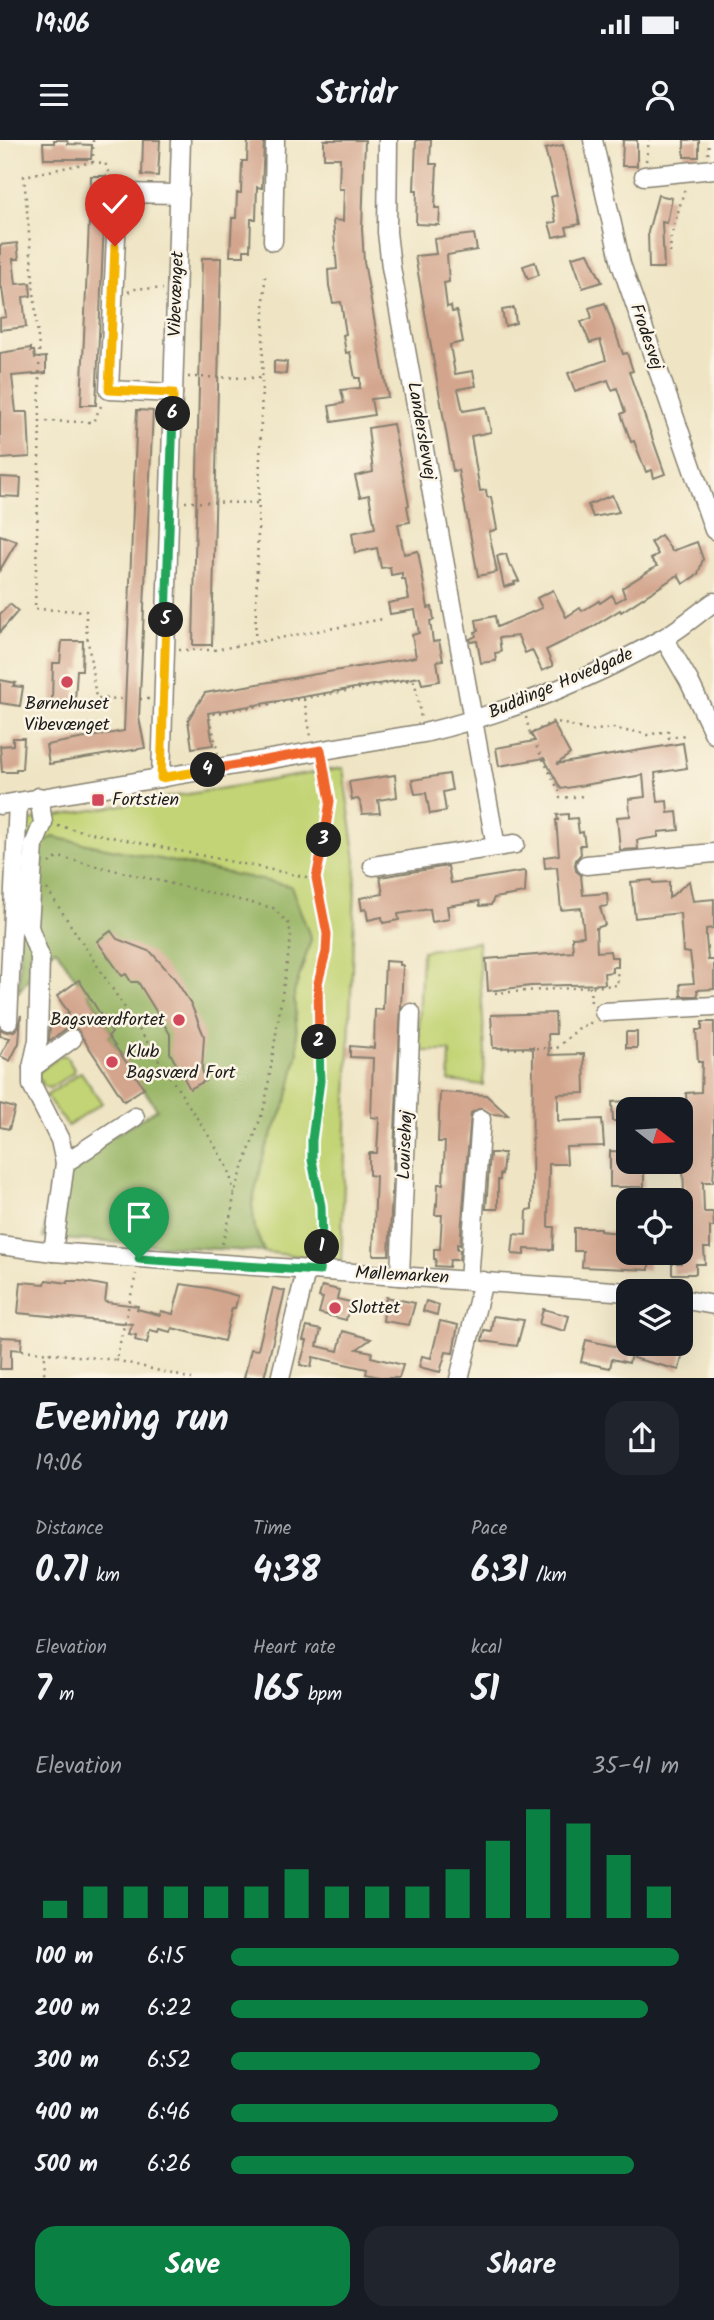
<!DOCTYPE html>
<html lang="en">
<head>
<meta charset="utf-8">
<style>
	:root { --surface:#171b24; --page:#20242c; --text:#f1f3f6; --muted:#9ea1a6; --accent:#0b8043 }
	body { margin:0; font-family:Kalam,sans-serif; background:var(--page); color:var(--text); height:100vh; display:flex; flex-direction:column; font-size:26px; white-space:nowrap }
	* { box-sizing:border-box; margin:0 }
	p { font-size:23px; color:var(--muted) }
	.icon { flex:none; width:38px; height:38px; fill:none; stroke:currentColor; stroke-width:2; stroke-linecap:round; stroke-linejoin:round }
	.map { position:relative; height:1238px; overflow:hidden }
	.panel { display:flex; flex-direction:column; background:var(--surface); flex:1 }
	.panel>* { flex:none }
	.needle { width:46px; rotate:107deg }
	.fabs { position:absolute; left:616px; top:957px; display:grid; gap:14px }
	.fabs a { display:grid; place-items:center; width:77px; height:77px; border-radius:14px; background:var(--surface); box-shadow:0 7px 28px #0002; font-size:35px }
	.pin { position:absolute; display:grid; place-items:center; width:60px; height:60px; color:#fff; margin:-72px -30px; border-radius:50% 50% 50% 0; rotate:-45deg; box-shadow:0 0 7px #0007 }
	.pin .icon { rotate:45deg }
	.km { position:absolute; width:35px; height:35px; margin:-18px; border-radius:50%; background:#222; color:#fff; font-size:19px; line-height:35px; text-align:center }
	.round { display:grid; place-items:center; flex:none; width:74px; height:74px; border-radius:21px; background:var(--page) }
	.overview { display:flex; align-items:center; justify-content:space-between; height:119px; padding:0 35px }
	h1 { font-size:38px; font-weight:800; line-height:52px }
	.metrics { display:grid; grid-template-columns:repeat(3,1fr); gap:10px; height:119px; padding:7px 35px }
	.metrics div { display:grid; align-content:center }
	.metrics b { font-size:35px; font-weight:800 }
	.metrics small { font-size:19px; font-weight:400 }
	.metrics p { font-size:19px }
	.chart { height:196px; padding:14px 35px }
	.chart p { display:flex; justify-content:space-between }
	.chart svg { width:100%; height:126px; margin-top:7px; stroke:var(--accent); stroke-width:6 }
	.button { display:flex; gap:14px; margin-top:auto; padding:14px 35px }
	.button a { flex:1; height:80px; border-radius:21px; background:var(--accent); color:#fff; font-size:28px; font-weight:800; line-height:80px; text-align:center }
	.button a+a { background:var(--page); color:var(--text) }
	ul { padding:0 35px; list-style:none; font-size:23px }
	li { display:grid; grid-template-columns:112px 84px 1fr; align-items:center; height:52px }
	li i { height:18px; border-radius:9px; background:var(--accent) }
	.status { display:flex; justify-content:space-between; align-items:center; height:49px; padding:0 35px; background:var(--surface); direction:ltr }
	.status svg { height:19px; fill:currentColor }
	header { display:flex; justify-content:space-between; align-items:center; height:91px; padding:0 35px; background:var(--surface); font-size:32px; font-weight:800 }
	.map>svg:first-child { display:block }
	.green { fill:#c3d476; stroke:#707849; stroke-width:2 }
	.forest { fill:#9ab667; stroke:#5b6942; stroke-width:2 }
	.building { fill:#d3a58d }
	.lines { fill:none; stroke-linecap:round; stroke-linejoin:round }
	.minor-casing { stroke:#868070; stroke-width:21 }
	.path { stroke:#868070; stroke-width:2.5; stroke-dasharray:2 5; stroke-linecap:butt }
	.minor { stroke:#fff; stroke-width:18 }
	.split-1-casing { stroke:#fff; stroke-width:14 }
	.split-2-casing { stroke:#fff; stroke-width:14 }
	.split-3-casing { stroke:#fff; stroke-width:14 }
	.split-4-casing { stroke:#fff; stroke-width:14 }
	.split-5-casing { stroke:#fff; stroke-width:14 }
	.split-6-casing { stroke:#fff; stroke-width:14 }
	.split-7-casing { stroke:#fff; stroke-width:14 }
	.split-1 { stroke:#22a559; stroke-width:9 }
	.split-2 { stroke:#22a559; stroke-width:9 }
	.split-3 { stroke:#f0652b; stroke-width:9 }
	.split-4 { stroke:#f0652b; stroke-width:9 }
	.split-5 { stroke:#f5b400; stroke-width:9 }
	.split-6 { stroke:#22a559; stroke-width:9 }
	.split-7 { stroke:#f5b400; stroke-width:9 }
	.poi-dot { fill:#d1495b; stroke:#fcf5e5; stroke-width:2.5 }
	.labels { text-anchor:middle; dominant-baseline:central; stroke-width:5; stroke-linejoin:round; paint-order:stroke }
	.street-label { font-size:18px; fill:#1c1c1c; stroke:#fcf5e5 }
	.poi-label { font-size:18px; fill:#1c1c1c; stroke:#fcf5e5; text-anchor:start }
</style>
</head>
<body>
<div class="status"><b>19:06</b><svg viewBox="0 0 49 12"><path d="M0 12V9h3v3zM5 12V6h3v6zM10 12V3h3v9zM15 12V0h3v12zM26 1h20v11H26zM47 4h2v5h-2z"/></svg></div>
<header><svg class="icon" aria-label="menu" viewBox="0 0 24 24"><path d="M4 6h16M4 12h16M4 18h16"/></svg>Stridr<svg class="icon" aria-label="person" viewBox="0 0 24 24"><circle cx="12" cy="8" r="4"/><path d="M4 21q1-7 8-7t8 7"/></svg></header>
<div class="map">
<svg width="714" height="1239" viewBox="0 0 714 1239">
	<rect width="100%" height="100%" fill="#fcf5e5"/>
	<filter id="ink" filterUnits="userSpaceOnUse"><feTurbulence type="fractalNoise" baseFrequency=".0143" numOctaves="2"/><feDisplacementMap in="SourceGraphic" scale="14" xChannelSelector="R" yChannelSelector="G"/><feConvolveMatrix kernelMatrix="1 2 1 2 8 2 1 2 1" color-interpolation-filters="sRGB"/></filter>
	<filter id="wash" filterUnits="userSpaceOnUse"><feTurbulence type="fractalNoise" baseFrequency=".00686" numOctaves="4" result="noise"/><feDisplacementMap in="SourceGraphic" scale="28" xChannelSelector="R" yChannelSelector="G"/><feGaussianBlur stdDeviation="1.57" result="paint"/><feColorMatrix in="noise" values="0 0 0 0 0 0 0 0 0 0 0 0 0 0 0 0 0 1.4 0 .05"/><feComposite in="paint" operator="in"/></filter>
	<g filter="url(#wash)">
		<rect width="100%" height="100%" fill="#efe5c5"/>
		<g class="green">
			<path d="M343,628L356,720L341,1121L264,1112L255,1090L252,1064L265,1010L287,961L298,912L294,853L311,799L21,712V682Z"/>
			<path d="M478,802L485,911L483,945L449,941L450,911H418L422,811Z"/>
			<path d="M62,915L66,916L74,929L73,933L50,948L45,947L37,936L39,931Z"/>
			<path d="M81,932L102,963L68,986L46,956Z"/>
		</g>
		<path class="forest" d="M53,697L291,746L311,799L294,853L298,912L287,961L265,1010L252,1064L255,1090L264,1112L43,1098L55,1031L157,969L108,896L112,893L103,880L99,878L102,875L88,853L86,854L56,809L49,813L19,851L21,712Z"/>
		<g id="blocks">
			<g class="building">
				<path d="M54,0H67L68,4L92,5L91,19H44L43,3H54Z"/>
				<path d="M143,0H160L158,36L142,35Z"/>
				<path d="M248,0H264L262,48L257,47L256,79H251L250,110H244V116H230L232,78H236L237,53H241L242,21H247Z"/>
				<path d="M324,0H365L362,89L364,122L388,257L371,259L374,275L332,282L329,266L344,263L341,250L360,248V238H355L350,212L346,213L343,195L346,194L341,162L333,163L329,146L328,130L337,129L333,80L343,81L344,49H339L340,18H324Z"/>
				<path d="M416,0H431L430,24H437L435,68H440L439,85L416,84L417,50H414Z"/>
				<path d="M623,0H637V26H622Z"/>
				<rect x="684" y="0" width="15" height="17"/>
				<path d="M563,5L580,84L566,87L568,94L553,97L549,83L556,82L551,57L557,55L545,9Z"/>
				<path d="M91,36H106L96,265H81Z"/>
				<path d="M658,55L672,58L667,83L662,82L664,128H649L648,92Z"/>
				<path d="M474,94L477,110L447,115L449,142L444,143L447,167L451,166L452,172L457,171L463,202L450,205L455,234L473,231L476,246L458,249L463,271L486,267L491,292L471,296L480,351L486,350L487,357H491L497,389L489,392L497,432L478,436L458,330L453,331L415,116L436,114L434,99Z"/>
				<path d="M17,103L19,119H13L16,144L30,143L31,156L23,157L26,187L0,190V178L6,177L2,148H0V105Z"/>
				<path d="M588,113L602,142L583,148L572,117Z"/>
				<path d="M202,118H221L212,505H193Z"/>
				<path d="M535,122L539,135L528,139L523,126Z"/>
				<path d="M605,163L623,214L627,213L633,231L629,232L665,334L654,338L652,330L646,332L634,301L631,302L621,274L625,272L617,248L612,250L608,240L575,251L568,233L606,220L600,200L590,203L581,182L592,178L589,168Z"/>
				<path d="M514,168L516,183L505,186L502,170Z"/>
				<path d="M31,208V211H34L35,218L46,217V233L12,236L16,272H28L30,317L0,319V213Z"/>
				<path d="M274,221L287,222L286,234L274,233Z"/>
				<path d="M137,270L153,271L139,578L145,608L49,624L46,605L124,591Z"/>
				<path d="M393,284L409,365L407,366L410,382L398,384L404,414L418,411L428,468L432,467L434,480L430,481L433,502L439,501L443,520L437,521L440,541L422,544L420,537L208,573L213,605L192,608L188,580L205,553L416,517L412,495L419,493L415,470L390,474L388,463L409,459L405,439H402V433L391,435L390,427L381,428L377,408L355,413L352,393L375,388L369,355L360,357L355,336L373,332L368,288Z"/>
				<path d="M0,337L21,338L20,357L0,356Z"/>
				<path d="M612,355L619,372L593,377L588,365Z"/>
				<path d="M0,395L17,401L0,430Z"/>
				<path d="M661,395L672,411L697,402L703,419L698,434L683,444L678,435L621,472L620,470L589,489L546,510L553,526L542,531L532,510L525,513L518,496L499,498L501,512L495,513L496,521L481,523L477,501L471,502L470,499L476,496L475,492L478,491L476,480L495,476L497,487L542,468L537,458L553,450L566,477L580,468L582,471L599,461L600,463L612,455L616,462L625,457L622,448L657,426L651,419L658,414L651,402Z"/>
				<path d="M506,414L510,427L512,426L519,441L514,442L515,444L504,447L497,416Z"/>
				<path d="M10,464L18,471L0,492V474Z"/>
				<path d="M62,501H83L82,530H77L75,561H52L53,523H60Z"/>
				<path d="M0,540L16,543L13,546L23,547L20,566L0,563Z"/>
				<path d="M553,583L570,614L557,624L683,603L687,628L655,633L658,662L667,661L668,673L677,672L679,690L658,692V697L637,700L638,709L620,710L617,677L630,676L629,659L645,657L643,635L561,649L544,618L499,626L496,608L535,601L531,594Z"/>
				<path d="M13,598H24L22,629H16V632H2L0,606L13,605Z"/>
				<path d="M449,634L452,650L443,652L446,671L430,674L426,653L415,654L412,640Z"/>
				<path d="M395,635L397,657L378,660L380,673L362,674L360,662L358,659L352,660L349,642Z"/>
				<path d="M568,674V679L577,678L579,693L583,692L585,705H580L581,714L576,720L575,725L576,731L581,735L583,755L607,753L608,766L600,767L605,785L596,788L597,812L610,811L611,817H618V827H612V832L604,833L605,844L531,846L488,851L486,819L573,812L572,797L584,796L581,768L561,770L557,727L545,728L544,717L559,715L556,680H558L557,675Z"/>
				<path d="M448,726L451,743L524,731L526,733L525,753L494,758L491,765L480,766L479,761L447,766L449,779L432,782L430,769L398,774L399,780L383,783L382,777L368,780L366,769L362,770L360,758L383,754L380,737Z"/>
				<path d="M652,740L653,743L669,742V758L689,741L693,761L714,759V788L706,789V797L708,820H714V849L697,850L698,856H681L680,844L694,843L690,813L683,812L680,773L635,778L631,742Z"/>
				<path d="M111,791L117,799L151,812L175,839L191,864L204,896L202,929L205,941L190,949L170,913V894L138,842H131L126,834L122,836L97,801Z"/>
				<path d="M385,821L400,822V825H403L389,1115H373L376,1036L369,1035V1013H377L379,978L371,977L373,918L350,917V906L374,908L375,869L383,870Z"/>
				<path d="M79,840L112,893L108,896L144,948L124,961L77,889H66L49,901L50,885L69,873L57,856Z"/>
				<path d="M555,873L556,894H548L549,915L584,914L585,953L558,954V981L602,979L604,1006L566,1007L567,1024H549L548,1087H554L553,1110L525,1109L524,1115L512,1114L514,1094L526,1095L527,1070L532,1069L533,907L493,908L491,875Z"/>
				<path d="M21,875L19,903L10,921L0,916L10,898L0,896V889L7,892L14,891L18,887Z"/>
				<path d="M702,882H714V1026L713,1042H703L704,1072H713L714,1087H710V1108H704L705,1124H696V1133L694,1134H672V1123H681V1054L684,1053L683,1027H689L686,953L701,952L702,922H698L696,890H702Z"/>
				<rect x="626" y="892" width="11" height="16"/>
				<path d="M440,952L486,955L508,975L491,974L481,968L471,973L460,1105L457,1104V1110H460L459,1120H450L449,1127L435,1126L436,1119H434V1109H440L442,1075H435L436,1064L437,1065L438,1044H443L445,1002H438Z"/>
				<path d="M628,961V981H613L612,962Z"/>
				<path d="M0,964L15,968L9,989L0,987Z"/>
				<path d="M610,1011L628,1012V1022L644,1023V1047H610Z"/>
				<path d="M490,1013H504L502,1034H500V1040H498V1069H486Z"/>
				<path d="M574,1088H600V1091L628,1094V1113H645V1119H649V1130L582,1127L583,1111H574Z"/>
				<path d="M46,1140L68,1143V1141H80L107,1146L105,1162L138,1166L137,1169L160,1175L161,1171L173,1174L181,1144L208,1148L238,1156L235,1168H232L224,1201L172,1188L171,1192L159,1189L158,1192L150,1190L147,1203L135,1200L136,1195L129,1194L132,1184L18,1173L21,1142L45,1144Z"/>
				<path d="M322,1146L339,1150L337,1159L350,1162L346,1180L319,1173L323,1158L319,1157Z"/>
				<path d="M273,1148L285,1151L264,1238H244L251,1209L258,1210Z"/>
				<path d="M386,1157L415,1163L409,1185L383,1181Z"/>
				<path d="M426,1161L439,1165L437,1175L423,1171Z"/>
				<path d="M543,1169L569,1176L565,1191L539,1184Z"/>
				<path d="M493,1176L524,1180L517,1206L482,1201L484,1190L491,1191Z"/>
				<path d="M440,1181L458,1185L453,1213L446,1212L440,1232L419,1227L422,1216L431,1218Z"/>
				<path d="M307,1187L321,1190L317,1206L338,1211L343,1191L371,1199L357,1209L372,1212L371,1217L403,1225L399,1238H383L366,1234L367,1229L313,1217L311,1227L300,1225L307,1201L303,1200Z"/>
				<path d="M1,1197L22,1198L21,1210L11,1209V1229H0Z"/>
				<path d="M586,1200L632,1210L629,1223L612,1219L610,1228L581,1222Z"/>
				<path d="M637,1204H651L683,1213L679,1230L633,1218Z"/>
			</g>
		</g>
	</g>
	<g filter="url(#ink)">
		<use href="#blocks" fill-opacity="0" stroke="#868070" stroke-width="2"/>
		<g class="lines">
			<g class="minor-casing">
				<g id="minor">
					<path d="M388,0L387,92L391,127L496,707"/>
					<path d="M593,0L621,124L714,390"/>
					<path d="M644,36L714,29"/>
					<path d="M273,101L275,0"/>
					<path d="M173,253L109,250L118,53L180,54"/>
					<path d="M664,498L689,541L714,594"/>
					<path d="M161,638L181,0"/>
					<path d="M39,657L43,683L34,705L29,787L40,817L38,900L32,928V945L60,1000L65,1023L53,1112"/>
					<path d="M0,665L424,593C507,573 587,541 662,499C680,489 697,474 714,462"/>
					<path d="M586,725L714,713"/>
					<path d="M373,726L515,704"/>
					<path d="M604,872L714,866"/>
					<path d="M8,881L18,662"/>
					<path d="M32,928L72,899"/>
					<path d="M65,1023L135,977"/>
					<path d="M0,1105L53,1112L628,1152"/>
					<path d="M400,1136L411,873"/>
					<path d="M469,1140L481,979"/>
					<path d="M681,1159L714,1165"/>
					<path d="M280,1239L306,1131"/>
					<path d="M459,1239L483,1141"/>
				</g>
			</g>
			<g class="path">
				<path d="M93,0V22L105,23L113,40"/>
				<path d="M708,14L709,0"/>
				<path d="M646,21L649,0"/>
				<path d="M93,22L24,36L39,209L40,281L93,282L103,262"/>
				<path d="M670,113L671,96L685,48"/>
				<path d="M128,152L138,148L163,149"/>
				<path d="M188,237L261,238"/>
				<path d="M40,281L35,469L86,471V487L96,558L125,559"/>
				<path d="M185,362L258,363"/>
				<path d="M255,502L265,133"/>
				<path d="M179,510H214L383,479"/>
				<path d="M140,559H150"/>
				<path d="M304,559L311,597"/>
				<path d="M526,577L530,594L554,581L589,591L614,588L630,592L637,591L647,595L668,591L669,598L685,595"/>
				<path d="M530,594L559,651L560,658L584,656"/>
				<path d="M218,614L210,578L213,574L410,540L415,542L421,579"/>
				<path d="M58,686L316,739"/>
				<path d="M49,723L59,717L273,768L289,784L291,797L265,965L234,1054L232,1070L221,1108"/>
				<path d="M47,749L212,1001L229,1030L234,1054"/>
				<path d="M590,846L591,864"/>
				<path d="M495,853L618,845L617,829"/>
				<path d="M501,909L557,908L581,886L589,885L592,880"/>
				<path d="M321,1114V1066L312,1020V1000L320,941L318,843L326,812L327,794L316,739L329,678L330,661L324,626"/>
				<path d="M22,1210L116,1220L136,1134"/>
				<path d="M116,1220L192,1239"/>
				<path d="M47,1239L44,1236L45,1218L50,1213"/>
			</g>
			<use href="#minor" class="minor"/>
		</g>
	</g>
	<g class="lines" filter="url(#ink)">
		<g class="split-1-casing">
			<path id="split-1" d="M139,1119L319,1131L322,1107"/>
		</g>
		<g class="split-2-casing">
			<path id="split-2" d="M319,902L320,941L312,1000V1020L321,1066L322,1107"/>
		</g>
		<g class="split-3-casing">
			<path id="split-3" d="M319,902L318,843L326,812L327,794L316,738L324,700"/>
		</g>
		<g class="split-4-casing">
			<path id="split-4" d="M208,630L321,610L330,661L324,700"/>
		</g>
		<g class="split-5-casing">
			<path id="split-5" d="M166,480L161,638L208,630"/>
		</g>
		<g class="split-6-casing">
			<path id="split-6" d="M166,480L173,274"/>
		</g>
		<g class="split-7-casing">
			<path id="split-7" d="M115,106L109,250L173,253V274"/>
		</g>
		<use href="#split-1" class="split-1"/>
		<use href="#split-2" class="split-2"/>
		<use href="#split-3" class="split-3"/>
		<use href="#split-4" class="split-4"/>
		<use href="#split-5" class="split-5"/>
		<use href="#split-6" class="split-6"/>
		<use href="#split-7" class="split-7"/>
	</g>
	<g class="poi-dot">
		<circle cx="67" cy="542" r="7"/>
		<rect x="91" y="653" width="14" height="14" rx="3.5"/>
		<circle cx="179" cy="880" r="7"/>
		<circle cx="112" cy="922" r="7"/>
		<circle cx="335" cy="1168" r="7"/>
	</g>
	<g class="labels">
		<g class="street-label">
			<text transform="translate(177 154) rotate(-88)">Vibevænget</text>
			<text transform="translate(646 197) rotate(71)">Frodesvej</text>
			<text transform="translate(421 291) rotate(80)">Landerslevvej</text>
			<text transform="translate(561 544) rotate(-23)">Buddinge Hovedgade</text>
			<text transform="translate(406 1005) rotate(-88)">Louisehøj</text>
			<text transform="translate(402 1136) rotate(3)">Møllemarken</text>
		</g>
		<g class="poi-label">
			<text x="67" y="564" text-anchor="middle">Børnehuset<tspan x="67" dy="21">Vibevænget</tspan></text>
			<text x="112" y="660">Fortstien</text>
			<text x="165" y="880" text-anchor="end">Bagsværdfortet</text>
			<text x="126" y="912">Klub<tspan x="126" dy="21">Bagsværd Fort</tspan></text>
			<text x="349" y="1168">Slottet</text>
		</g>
	</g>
</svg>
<div class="fabs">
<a><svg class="needle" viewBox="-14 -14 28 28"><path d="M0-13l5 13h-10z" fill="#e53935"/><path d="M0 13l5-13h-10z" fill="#9ea1a6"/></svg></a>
<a><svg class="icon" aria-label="locate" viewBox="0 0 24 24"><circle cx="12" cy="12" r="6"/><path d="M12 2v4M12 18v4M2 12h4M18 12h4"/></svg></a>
<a><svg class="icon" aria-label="layers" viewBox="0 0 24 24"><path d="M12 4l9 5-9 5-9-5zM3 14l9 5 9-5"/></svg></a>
</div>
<div class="pin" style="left:139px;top:1119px;background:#1e9e55"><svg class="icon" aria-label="arrive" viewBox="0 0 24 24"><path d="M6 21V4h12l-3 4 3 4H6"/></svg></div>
<div class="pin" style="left:115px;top:106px;background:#d93025"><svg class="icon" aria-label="check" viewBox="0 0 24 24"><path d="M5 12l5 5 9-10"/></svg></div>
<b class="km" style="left:322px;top:1107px">1</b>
<b class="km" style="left:319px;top:902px">2</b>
<b class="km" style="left:324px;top:700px">3</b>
<b class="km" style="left:208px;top:630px">4</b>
<b class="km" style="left:166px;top:480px">5</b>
<b class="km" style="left:173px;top:274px">6</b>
</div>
<section class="panel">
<div class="overview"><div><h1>Evening run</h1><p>19:06</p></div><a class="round"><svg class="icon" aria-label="share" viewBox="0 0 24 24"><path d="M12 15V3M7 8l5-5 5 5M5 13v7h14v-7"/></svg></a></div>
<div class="metrics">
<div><p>Distance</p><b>0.71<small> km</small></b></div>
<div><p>Time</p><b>4:38</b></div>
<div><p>Pace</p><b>6:31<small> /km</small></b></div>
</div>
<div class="metrics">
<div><p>Elevation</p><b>7<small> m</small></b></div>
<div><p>Heart rate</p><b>165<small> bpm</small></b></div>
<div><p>kcal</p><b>51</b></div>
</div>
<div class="chart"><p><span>Elevation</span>35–41 m</p>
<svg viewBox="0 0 160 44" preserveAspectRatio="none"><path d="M5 44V38M15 44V33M25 44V33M35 44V33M45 44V33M55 44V33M65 44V27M75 44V33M85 44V33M95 44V33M105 44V27M115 44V17M125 44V6M135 44V11M145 44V22M155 44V33"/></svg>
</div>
<ul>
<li><b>100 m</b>6:15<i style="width:100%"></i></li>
<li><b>200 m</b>6:22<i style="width:93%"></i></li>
<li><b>300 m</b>6:52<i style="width:69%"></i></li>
<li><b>400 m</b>6:46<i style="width:73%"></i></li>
<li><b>500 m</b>6:26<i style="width:90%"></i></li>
</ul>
<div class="button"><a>Save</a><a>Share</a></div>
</section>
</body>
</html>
